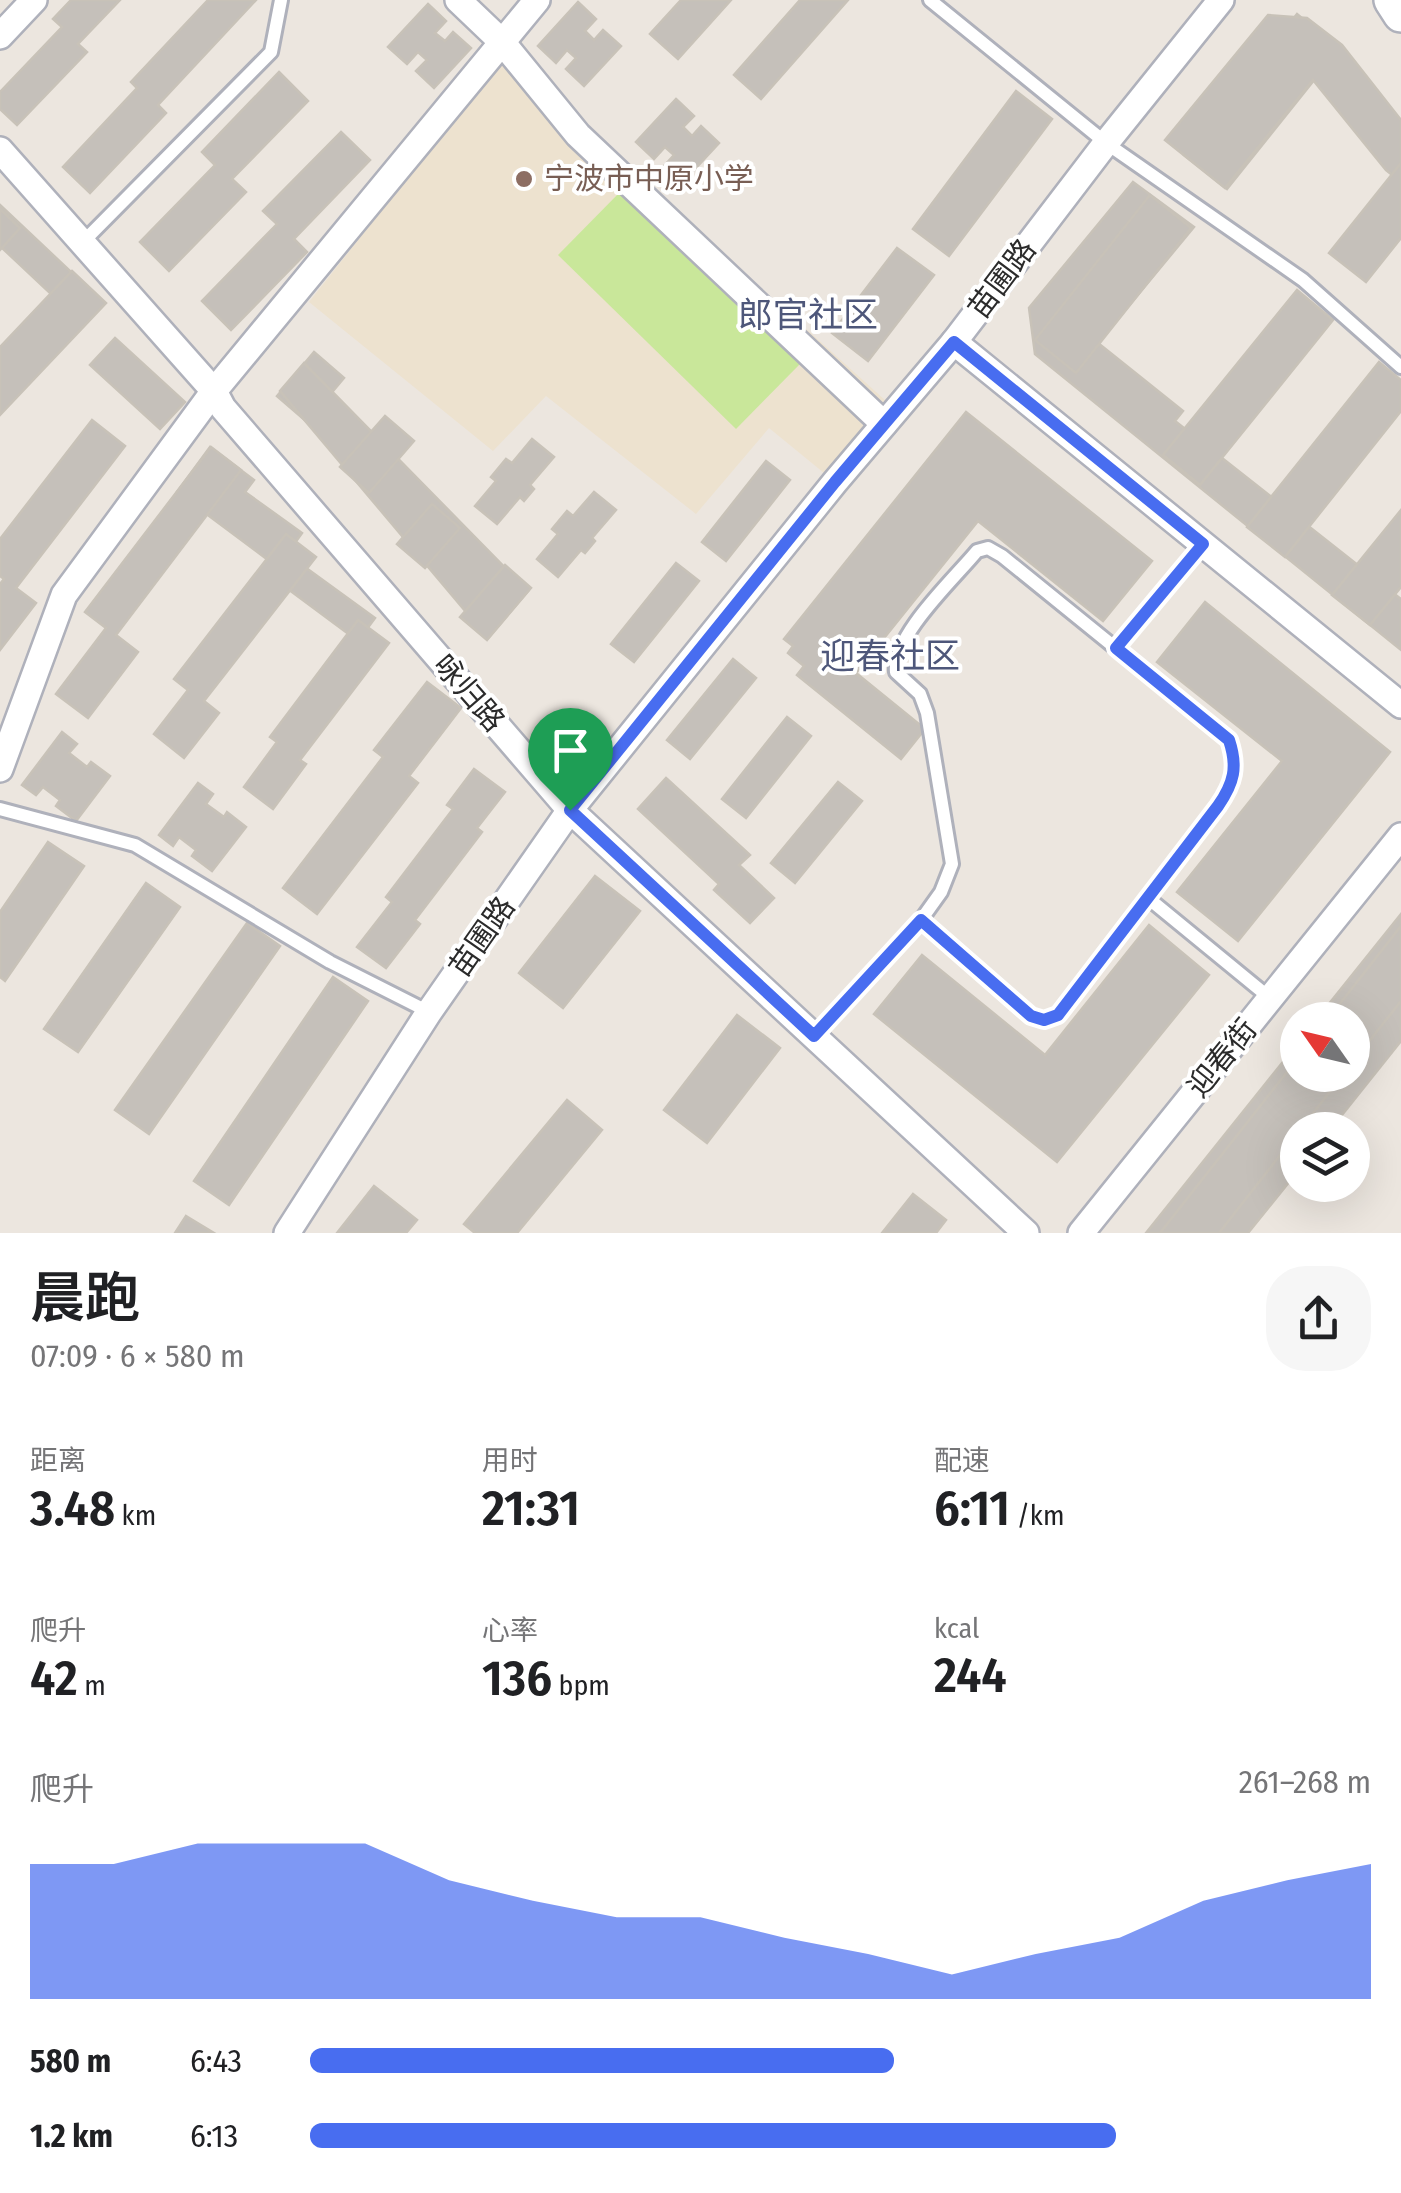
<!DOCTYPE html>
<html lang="zh">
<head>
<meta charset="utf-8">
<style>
	:root { --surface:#fff; --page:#f6f6f6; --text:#202124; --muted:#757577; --accent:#486df0 }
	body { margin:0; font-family:"Fira Sans Condensed","Noto Sans SC",sans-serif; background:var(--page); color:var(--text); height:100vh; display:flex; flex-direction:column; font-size:38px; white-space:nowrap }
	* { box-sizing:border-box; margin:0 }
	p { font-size:32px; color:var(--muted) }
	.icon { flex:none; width:55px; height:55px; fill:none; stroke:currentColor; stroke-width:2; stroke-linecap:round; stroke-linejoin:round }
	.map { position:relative; height:1233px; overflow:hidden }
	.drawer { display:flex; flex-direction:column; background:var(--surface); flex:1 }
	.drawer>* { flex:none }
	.needle { width:65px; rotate:304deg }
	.controls { position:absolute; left:1280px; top:1002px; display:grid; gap:20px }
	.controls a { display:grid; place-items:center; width:90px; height:90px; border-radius:50%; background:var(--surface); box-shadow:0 10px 40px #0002; font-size:50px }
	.pin { position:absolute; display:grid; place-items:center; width:85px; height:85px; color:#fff; margin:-102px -42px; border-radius:50% 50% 50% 0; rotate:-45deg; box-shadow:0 0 10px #0007 }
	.pin .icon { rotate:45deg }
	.round { display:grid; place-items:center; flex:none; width:105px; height:105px; border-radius:40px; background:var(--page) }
	.overview { display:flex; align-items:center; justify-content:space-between; height:170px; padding:0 30px }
	h1 { font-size:55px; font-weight:600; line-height:75px }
	.stats { display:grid; grid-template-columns:repeat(3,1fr); gap:15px; height:170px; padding:10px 30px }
	.stats div { display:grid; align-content:center }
	.stats b { font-size:50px; font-weight:600 }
	.stats small { font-size:28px; font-weight:400 }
	.stats p { font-size:28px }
	.chart { height:280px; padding:20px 30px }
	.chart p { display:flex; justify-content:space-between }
	.chart svg { width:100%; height:180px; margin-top:10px; fill:var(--accent); opacity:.7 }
	ul { padding:0 30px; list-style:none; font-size:32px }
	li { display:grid; grid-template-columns:160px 120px 1fr; align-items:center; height:75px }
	li i { height:25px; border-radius:12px; background:var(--accent) }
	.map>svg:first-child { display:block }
	.education { fill:#ede2cf }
	.pitch { fill:#c9e79a }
	.building { fill:#c5c0ba; stroke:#c8c2b8; stroke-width:2.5 }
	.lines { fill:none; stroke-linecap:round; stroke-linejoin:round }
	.lane-casing { stroke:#afb1bb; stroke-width:18 }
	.street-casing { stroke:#afb1bb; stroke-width:30 }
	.secondary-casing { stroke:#afb1bb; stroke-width:40 }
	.lane { stroke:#fff; stroke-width:12 }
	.street { stroke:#fff; stroke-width:25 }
	.secondary { stroke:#fff; stroke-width:35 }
	.route-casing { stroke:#fff; stroke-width:20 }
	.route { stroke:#486df0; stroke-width:12 }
	.education-dot { fill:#8d6e63; stroke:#fff; stroke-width:4 }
	.labels { text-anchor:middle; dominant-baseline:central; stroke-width:8; stroke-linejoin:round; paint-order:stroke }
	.education-label { font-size:30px; fill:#785e54; stroke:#fff; text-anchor:start }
	.street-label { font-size:30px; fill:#2b2b2b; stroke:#fff }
	.quarter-label { font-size:35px; fill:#4e577a; stroke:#fff }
</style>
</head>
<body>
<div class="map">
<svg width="1401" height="1233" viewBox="0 0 1401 1233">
	<rect width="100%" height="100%" fill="#ece6df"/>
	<path class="education" d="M504,56L896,410L835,482L769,428L696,514L546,396L493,451L309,302Z"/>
	<path class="pitch" d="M622,190L800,364L736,429L558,255Z"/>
	<g class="building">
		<path d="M71,0H120L78,44L87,52L17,125L0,109V92L62,27L53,19Z"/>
		<path d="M208,0H256L158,105L166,113L90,193L63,167L137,88L131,82Z"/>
		<path d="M681,0H731L678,59L650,34Z"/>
		<path d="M800,0H848L761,99L734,75Z"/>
		<path d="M578,2L596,19L585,31L594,40L603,30L621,46L584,86L566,69L576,58L567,50L556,63L538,46Z"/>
		<path d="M428,4L446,21L435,33L445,41L453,32L471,48L434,88L416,71L427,60L418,52L407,64L388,47Z"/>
		<path d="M1297,14L1339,49L1227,189L1184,155Z"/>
		<path d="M1268,15L1307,18L1342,45L1401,120V182L1386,170L1313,80L1225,188L1165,140Z"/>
		<path d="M279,72L308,101L232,179L246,192L169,271L140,242L215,165L202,152Z"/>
		<path d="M1016,91L1052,119L949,256L913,229Z"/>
		<path d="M676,99L694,116L683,127L692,136L701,126L719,143L682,183L664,166L674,155L665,147L654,159L636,142Z"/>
		<path d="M341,132L370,160L294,239L307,252L231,330L202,301L277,224L263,211Z"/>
		<path d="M1401,163V238L1366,282L1329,253Z"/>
		<path d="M1133,182L1194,227L1098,343L1183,411L1175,421L1401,599V650L1035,354L1029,308Z"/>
		<path d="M1150,195L1191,228L1076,373L1035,340Z"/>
		<path d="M0,205L104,303L84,325L0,246Z"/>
		<path d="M0,209L20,228L0,250Z"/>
		<path d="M897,248L934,275L868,361L832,333Z"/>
		<path d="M72,271L106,303L0,415V347Z"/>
		<path d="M1297,290L1333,320L1200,485L1163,455Z"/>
		<path d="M115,338L185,402L160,429L90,365Z"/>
		<path d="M314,352L344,378L307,422L277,396Z"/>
		<path d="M1379,362L1401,380V411L1285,557L1247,527Z"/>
		<path d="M304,363L528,591L488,638L280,391Z"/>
		<path d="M966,412L1152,561L1103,621L978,521L856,673L925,729L901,759L797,675L804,666L788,653L793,646L784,639Z"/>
		<path d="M385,416L414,441L369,493L340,467Z"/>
		<path d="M92,420L125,446L16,588L36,603L0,650V584L4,579L0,576V539Z"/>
		<path d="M532,439L554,457L530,485L534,489L524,501L520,497L497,524L475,506L496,481L491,477L506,459L512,463Z"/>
		<path d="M210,447L254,480L245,492L302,533L287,554L375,618L358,641L261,569L268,560L177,492Z"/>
		<path d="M211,447L241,470L116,635L138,652L88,718L56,694L106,628L85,612Z"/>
		<path d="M766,461L790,480L726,561L702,542Z"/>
		<path d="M594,492L616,510L592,538L595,541L585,553L581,550L558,577L537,559L558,534L552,529L567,511L573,516Z"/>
		<path d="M432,504L460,528L425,568L397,544Z"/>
		<path d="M1401,510V587L1370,625L1332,595Z"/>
		<path d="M286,534L316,557L204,701L219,713L184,758L154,734L188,690L174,679Z"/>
		<path d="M676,563L699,581L634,662L611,644Z"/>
		<path d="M505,565L531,588L487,640L460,617Z"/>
		<path d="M1205,602L1390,752L1238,941L1177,892L1282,761L1157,662Z"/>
		<path d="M358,620L389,643L300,760L306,764L273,809L244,787L277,742L270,737Z"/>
		<path d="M733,659L756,678L690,759L667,740Z"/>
		<path d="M427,682L461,708L409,776L418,783L317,914L283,888L383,757L374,750Z"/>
		<path d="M787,717L811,736L746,818L722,799Z"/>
		<path d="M62,732L77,744L69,753L87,767L91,762L110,776L76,821L56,806L60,800L43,787L36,795L22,785Z"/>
		<path d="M474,769L505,792L477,828L482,832L415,920L420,924L386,968L357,947L392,902L386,897L453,809L447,805Z"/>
		<path d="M666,778L750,855L739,865L774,898L750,923L714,890L719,884L638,809Z"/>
		<path d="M838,782L862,801L795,883L771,863Z"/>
		<path d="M198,783L213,794L206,804L224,817L227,812L246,827L212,871L192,856L196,850L179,837L173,846L159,835Z"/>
		<path d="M48,842L84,866L5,981L0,977V912Z"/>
		<path d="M595,876L640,911L563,1008L519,973Z"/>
		<path d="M146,883L180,907L78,1052L44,1029Z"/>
		<path d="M1401,914V1041L1330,1130H1298V1171L1248,1233H1146L1298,1043V1075H1352V1020H1316Z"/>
		<path d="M247,923L280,946L149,1134L115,1110Z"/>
		<path d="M1149,925L1209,975L1057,1162L874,1014L922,955L1045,1055Z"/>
		<path d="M1401,926V1001L1352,1063V1020H1327Z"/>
		<path d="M333,977L368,1001L229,1205L194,1181Z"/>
		<path d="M737,1015L780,1048L707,1143L664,1110Z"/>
		<path d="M1298,1058V1075H1343L1219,1233H1160Z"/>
		<path d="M567,1100L602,1130L517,1233H475L464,1224Z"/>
		<path d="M374,1186L417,1220L406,1233H337Z"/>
		<path d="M913,1194L946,1220L936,1233H882Z"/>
		<path d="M186,1216L214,1233H175Z"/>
	</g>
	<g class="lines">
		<g class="lane-casing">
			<g id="lane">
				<path d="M930,0L1106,143L1303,280L1401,367"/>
				<path d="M82,243L271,52L281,0"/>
				<path d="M1116,649L1203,544"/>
				<path d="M0,809L135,845L330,962L429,1012"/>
				<path d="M1148,898L1270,998"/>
				<path d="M814,1037L921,920L941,892L952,864L927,713L920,694L896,672C892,636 954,579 977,551L988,548L1002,556L1229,740C1238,767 1234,783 1218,806L1058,1015L1044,1020L1031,1016L921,920"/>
			</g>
		</g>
		<g class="street-casing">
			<g id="street">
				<path d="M458,0L502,42L578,135L884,424"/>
				<path d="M0,36L34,0"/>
				<path d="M0,150L214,391L223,408L570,810L1026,1233"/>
				<path d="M954,342L1401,705"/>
				<path d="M0,769L64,595L214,391L537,0"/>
				<path d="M287,1233L429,1012L570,810L835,482L954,342L1106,143L1221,0"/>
				<path d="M1081,1233L1401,836"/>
			</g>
		</g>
		<g class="secondary-casing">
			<path id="secondary" d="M1392,0L1401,14"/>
		</g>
		<use href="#lane" class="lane"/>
		<use href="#street" class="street"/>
		<use href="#secondary" class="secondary"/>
	</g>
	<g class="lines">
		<g class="route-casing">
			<path id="route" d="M954,342L1203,544L1116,648L1229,740C1238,767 1234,783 1218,806L1058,1015L1044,1020L1031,1016L921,920L814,1036L570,810L835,482Z"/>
		</g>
		<use href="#route" class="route"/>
	</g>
	<circle class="education-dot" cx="524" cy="179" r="10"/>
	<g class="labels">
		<g class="education-label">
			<text x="544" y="179">宁波市中原小学</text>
		</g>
		<g class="street-label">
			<text transform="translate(1002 279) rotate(-53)">苗圃路</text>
			<text transform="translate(469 693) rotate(49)">咏归路</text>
			<text transform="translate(482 937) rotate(-55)">苗圃路</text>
			<text transform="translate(1222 1058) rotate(-51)">迎春街</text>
		</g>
		<g class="quarter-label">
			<text x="808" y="315">郎官社区</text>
			<text x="890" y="656">迎春社区</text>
		</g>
	</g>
</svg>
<div class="controls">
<a><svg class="needle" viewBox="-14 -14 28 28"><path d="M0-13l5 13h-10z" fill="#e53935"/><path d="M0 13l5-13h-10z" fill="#757577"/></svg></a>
<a><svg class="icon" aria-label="layers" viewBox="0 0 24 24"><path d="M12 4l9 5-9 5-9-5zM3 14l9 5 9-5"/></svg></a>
</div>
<div class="pin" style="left:570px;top:810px;background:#1e9e55"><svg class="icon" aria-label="arrive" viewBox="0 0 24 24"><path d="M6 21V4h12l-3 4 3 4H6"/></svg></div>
</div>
<section class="drawer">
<div class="overview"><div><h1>晨跑</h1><p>07:09 · 6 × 580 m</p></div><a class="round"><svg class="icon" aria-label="share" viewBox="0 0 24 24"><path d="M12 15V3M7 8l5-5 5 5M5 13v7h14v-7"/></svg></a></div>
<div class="stats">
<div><p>距离</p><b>3.48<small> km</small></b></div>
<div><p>用时</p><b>21:31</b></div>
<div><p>配速</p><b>6:11<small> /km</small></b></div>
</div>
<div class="stats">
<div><p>爬升</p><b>42<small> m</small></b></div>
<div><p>心率</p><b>136<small> bpm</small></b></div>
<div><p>kcal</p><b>244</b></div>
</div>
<div class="chart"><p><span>爬升</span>261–268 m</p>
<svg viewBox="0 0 160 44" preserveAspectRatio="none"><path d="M0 44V11L10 11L20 6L30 6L40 6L50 15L60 20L70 24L80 24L90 29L100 33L110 38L120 33L130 29L140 20L150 15L160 11V44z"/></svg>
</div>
<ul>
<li><b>580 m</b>6:43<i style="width:55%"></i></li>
<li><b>1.2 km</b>6:13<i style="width:76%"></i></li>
</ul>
</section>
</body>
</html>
